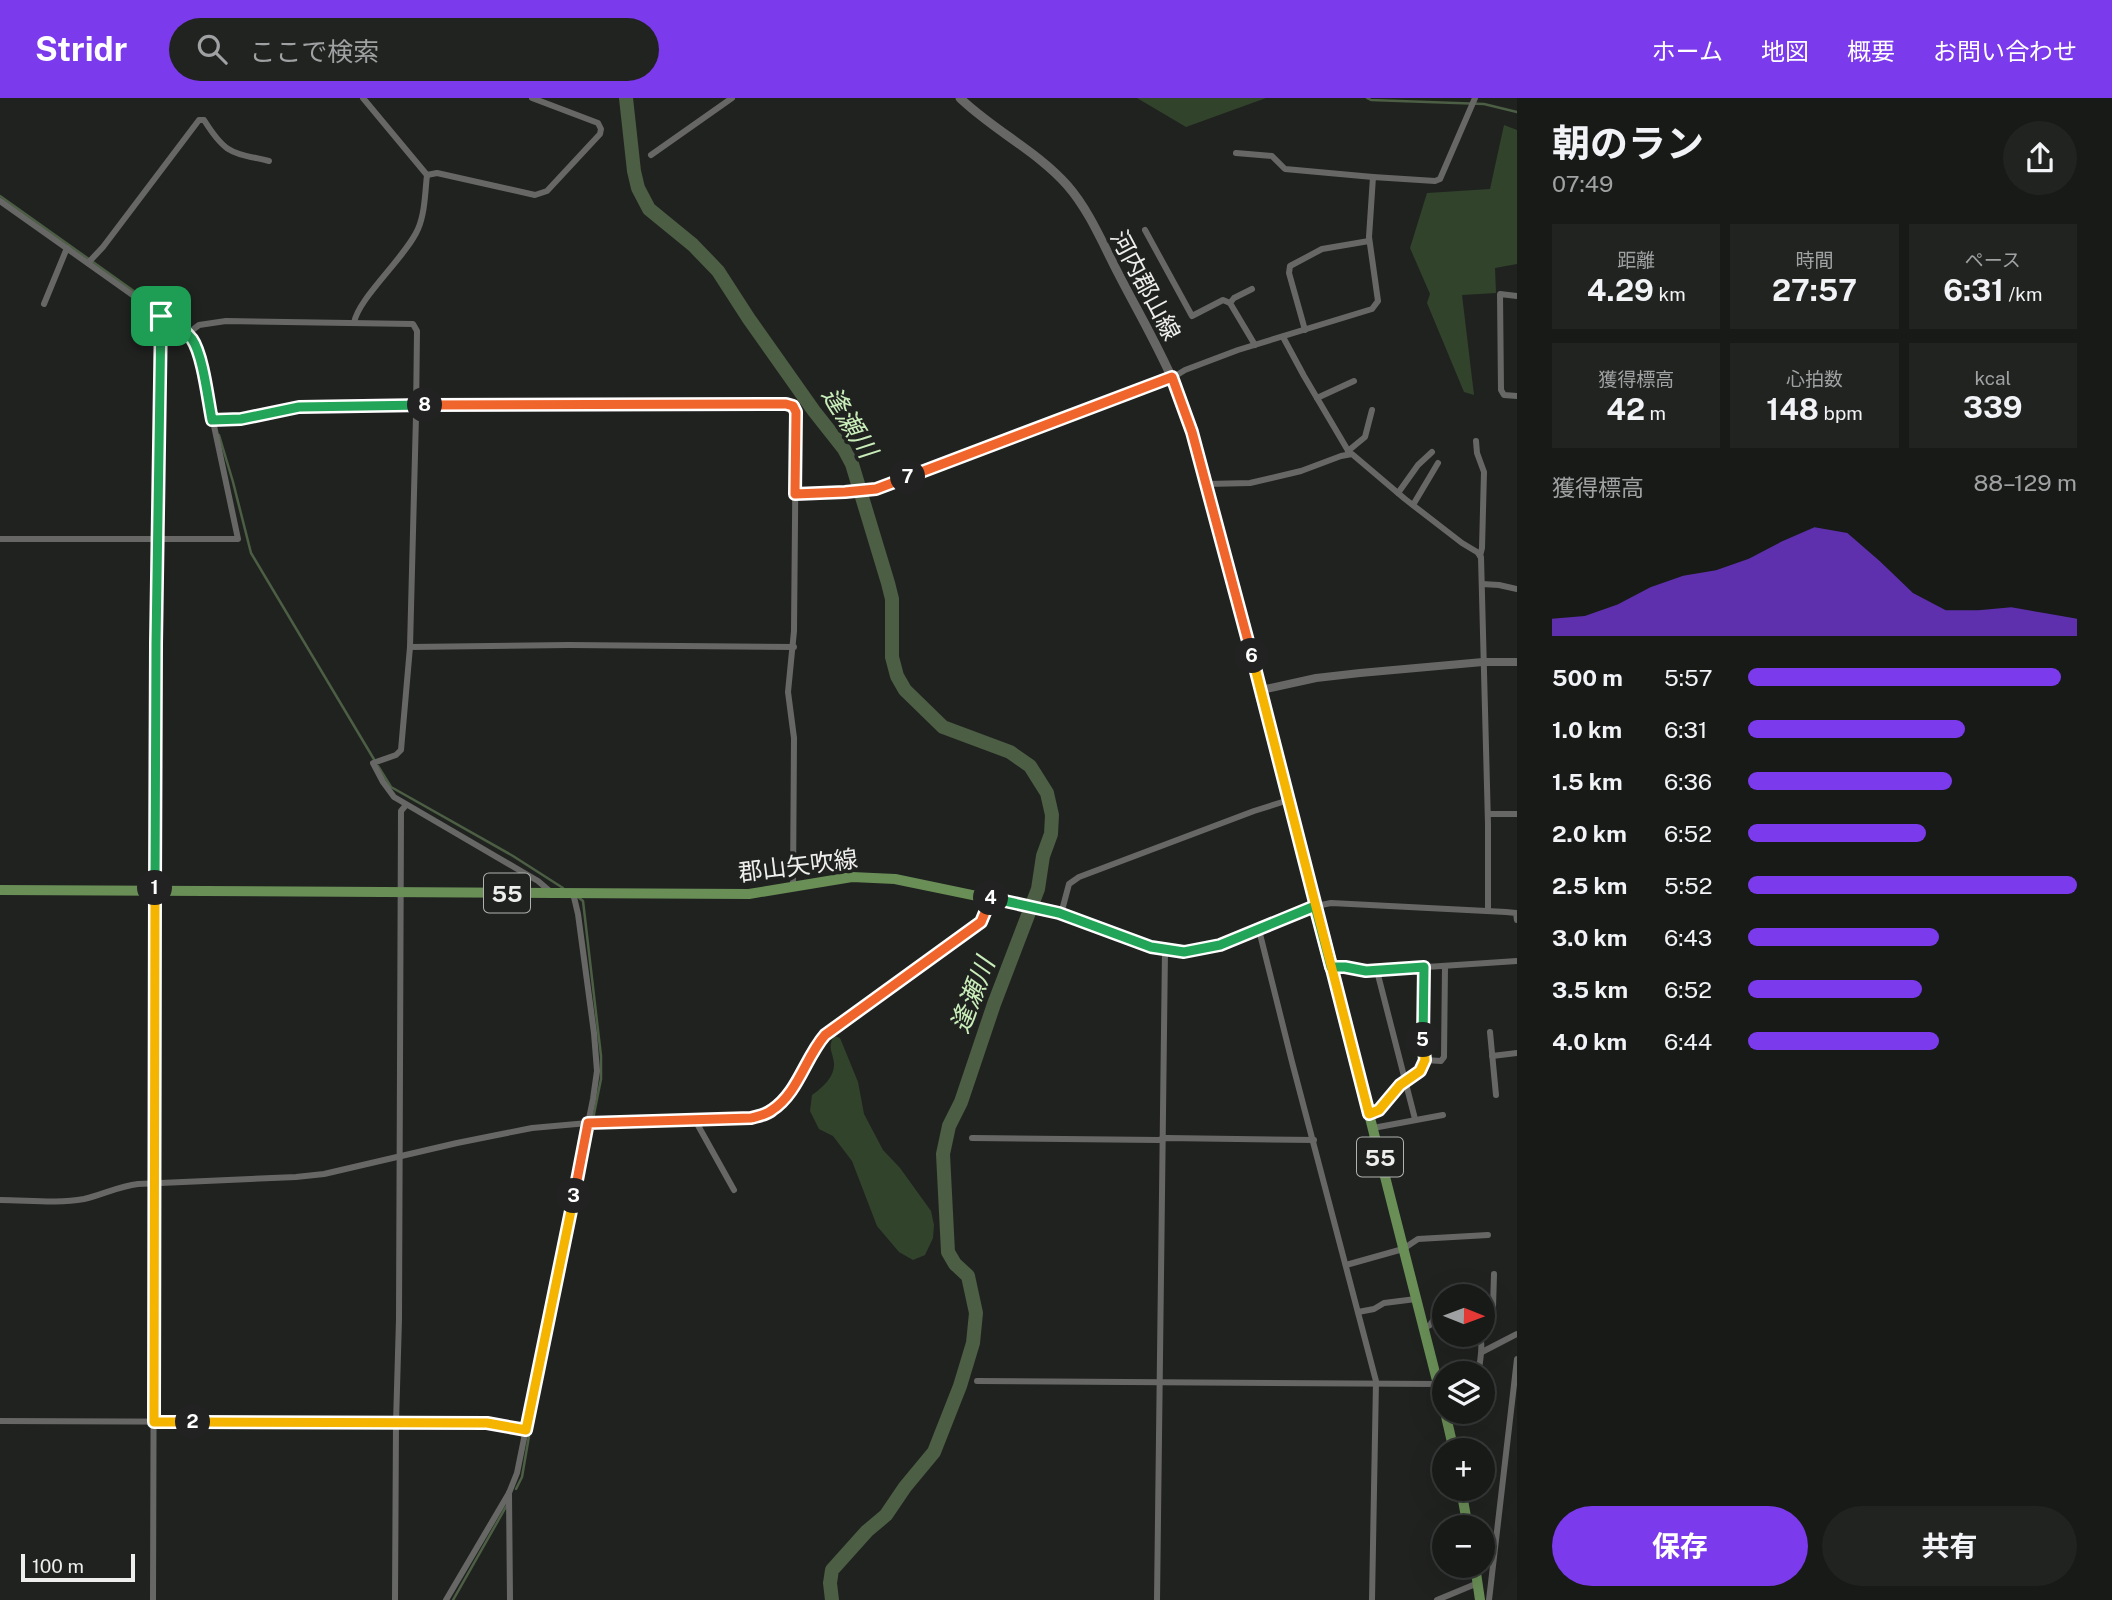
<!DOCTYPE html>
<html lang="ja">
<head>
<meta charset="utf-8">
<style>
	:root { --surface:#181a18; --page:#212321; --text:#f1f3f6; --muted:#9fa1a2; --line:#363837; --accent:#7c3aed }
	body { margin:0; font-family:"Public Sans","Noto Sans JP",sans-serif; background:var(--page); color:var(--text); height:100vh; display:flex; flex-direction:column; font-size:26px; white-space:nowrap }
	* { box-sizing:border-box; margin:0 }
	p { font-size:23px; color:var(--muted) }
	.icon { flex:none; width:38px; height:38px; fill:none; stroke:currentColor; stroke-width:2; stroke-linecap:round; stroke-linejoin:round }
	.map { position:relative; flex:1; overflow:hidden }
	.details { display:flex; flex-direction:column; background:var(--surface); width:595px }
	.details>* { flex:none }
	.needle { width:46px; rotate:91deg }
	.buttons { position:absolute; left:1432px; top:1186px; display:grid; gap:14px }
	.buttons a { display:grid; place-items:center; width:63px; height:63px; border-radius:50%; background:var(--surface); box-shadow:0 7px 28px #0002,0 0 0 2px var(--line); font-size:35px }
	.scale { position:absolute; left:21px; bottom:18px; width:114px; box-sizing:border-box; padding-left:7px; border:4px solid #eeefed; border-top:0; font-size:19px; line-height:24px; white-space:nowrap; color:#eeefed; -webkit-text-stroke:5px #202220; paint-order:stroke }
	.pin { position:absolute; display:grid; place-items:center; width:60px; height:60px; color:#fff; margin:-30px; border-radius:14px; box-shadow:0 4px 10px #0006 }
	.km { position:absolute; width:35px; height:35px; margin:-18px; border-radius:50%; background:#222; color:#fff; font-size:19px; line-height:35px; text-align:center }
	.round { display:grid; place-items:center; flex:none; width:74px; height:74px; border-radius:37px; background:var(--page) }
	.summary { display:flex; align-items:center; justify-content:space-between; height:119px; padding:0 35px }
	h1 { font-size:38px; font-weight:700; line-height:52px }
	.figures { display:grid; grid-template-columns:repeat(3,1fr); gap:10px; height:119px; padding:7px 35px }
	.figures div { display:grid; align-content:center; border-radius:0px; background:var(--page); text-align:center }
	.figures b { font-size:30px; font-weight:700 }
	.figures small { font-size:19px; font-weight:400 }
	.figures p { font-size:19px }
	.chart { height:196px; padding:14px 35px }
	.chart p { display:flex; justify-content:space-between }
	.chart svg { width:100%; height:126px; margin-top:7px; fill:var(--accent); opacity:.7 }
	.action { display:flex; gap:14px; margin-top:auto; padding:14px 35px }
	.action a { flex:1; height:80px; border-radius:42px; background:var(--accent); color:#fff; font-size:28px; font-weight:700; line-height:80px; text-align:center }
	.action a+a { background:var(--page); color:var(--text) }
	ul { padding:0 35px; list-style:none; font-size:23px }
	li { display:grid; grid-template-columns:112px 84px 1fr; align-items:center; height:52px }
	li i { height:18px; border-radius:9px; background:var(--accent) }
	header { display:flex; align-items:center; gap:42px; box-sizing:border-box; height:98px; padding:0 35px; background:var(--accent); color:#fff }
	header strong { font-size:33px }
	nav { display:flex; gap:38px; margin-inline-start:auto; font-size:24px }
	.search { width:490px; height:63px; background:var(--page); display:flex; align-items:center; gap:18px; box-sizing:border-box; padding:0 24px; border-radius:38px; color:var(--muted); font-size:26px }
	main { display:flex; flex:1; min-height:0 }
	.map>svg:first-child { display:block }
	.green { fill:#32432b }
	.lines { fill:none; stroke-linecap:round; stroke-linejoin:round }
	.stream { stroke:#4c5e43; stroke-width:2.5 }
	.river { stroke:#4c5e43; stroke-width:14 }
	.minor { stroke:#676866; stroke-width:6 }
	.tertiary { stroke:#676866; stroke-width:8 }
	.secondary { stroke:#676866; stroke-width:9 }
	.primary { stroke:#698e56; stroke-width:10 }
	.split-1-casing { stroke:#fff; stroke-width:14 }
	.split-2-casing { stroke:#fff; stroke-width:14 }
	.split-3-casing { stroke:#fff; stroke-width:14 }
	.split-4-casing { stroke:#fff; stroke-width:14 }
	.split-5-casing { stroke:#fff; stroke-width:14 }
	.split-6-casing { stroke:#fff; stroke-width:14 }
	.split-7-casing { stroke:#fff; stroke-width:14 }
	.split-8-casing { stroke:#fff; stroke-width:14 }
	.split-9-casing { stroke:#fff; stroke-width:14 }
	.split-1 { stroke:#22a559; stroke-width:9 }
	.split-2 { stroke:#f5b400; stroke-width:9 }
	.split-3 { stroke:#f5b400; stroke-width:9 }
	.split-4 { stroke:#f0652b; stroke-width:9 }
	.split-5 { stroke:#22a559; stroke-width:9 }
	.split-6 { stroke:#f5b400; stroke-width:9 }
	.split-7 { stroke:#f0652b; stroke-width:9 }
	.split-8 { stroke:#f0652b; stroke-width:9 }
	.split-9 { stroke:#22a559; stroke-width:9 }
	.labels { text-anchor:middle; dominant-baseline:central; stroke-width:7; stroke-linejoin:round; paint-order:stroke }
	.shield { fill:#202220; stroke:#b0b2b0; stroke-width:2 }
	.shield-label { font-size:23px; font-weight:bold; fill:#eeefed }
	.street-label { font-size:24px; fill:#eeefed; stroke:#202220 }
	.water-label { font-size:26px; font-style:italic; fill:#caeeba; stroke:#202220 }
</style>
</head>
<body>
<header>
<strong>Stridr</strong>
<div class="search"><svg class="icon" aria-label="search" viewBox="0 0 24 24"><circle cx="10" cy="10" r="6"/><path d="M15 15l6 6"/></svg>ここで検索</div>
<nav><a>ホーム</a><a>地図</a><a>概要</a><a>お問い合わせ</a></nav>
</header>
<main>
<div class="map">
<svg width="1517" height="1502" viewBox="0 0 1517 1502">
	<rect width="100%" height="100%" fill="#202220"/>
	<g class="green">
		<path d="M1137,0H1266L1186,29Z"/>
		<path d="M1504,27L1517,32V166L1495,170L1496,195L1462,197L1474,297L1464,294L1427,205L1430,196L1410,150L1427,95L1490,91Z"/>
		<path d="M834,938L840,940L858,984L864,1016L883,1052L900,1070L931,1113L934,1127L933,1140L925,1157L913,1162L899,1154L877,1128L852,1063L833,1038L819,1031L810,1013L812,997C822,990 835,979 834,965C833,954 827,950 834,938Z"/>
	</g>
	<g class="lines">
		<g class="stream">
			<path d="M1367,0L1371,2L1484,6L1517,14"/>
			<path d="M0,98L190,233L201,250L211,300"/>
			<path d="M219,337L233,384L251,455L375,663"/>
			<path d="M378,668L391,689L513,758L563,790"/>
			<path d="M532,1326L601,981V958L583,803L578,799"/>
			<path d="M516,1391L522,1379L529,1338"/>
			<path d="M453,1502L507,1407"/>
		</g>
		<path class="river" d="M626,0L634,73L638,90L649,111L693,147L718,173L749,221L814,313L844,351L852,366L888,485L892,501V559L897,578L905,592L943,629L1010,654L1030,668L1047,695L1052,717L1051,736L1043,758L1038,791L994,906L961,1004L949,1028L943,1056L948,1154L955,1166L968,1178L976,1215L973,1245L960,1288L934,1354L905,1389L886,1417L867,1433L832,1472L830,1485L832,1502"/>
		<g class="minor">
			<path d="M1236,55L1272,58L1285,71L1373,79"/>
			<path d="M651,57L732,0"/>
			<path d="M427,77L437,75L535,97L547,93L600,36L601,31L598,25L532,0"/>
			<path d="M0,103L182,232L194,244L199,257L238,441H0"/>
			<path d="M1145,132L1192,218L1223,202L1230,205"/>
			<path d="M88,165L103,149L199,22H204C226,57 231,54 269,63"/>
			<path d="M1252,191L1234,200L1230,205L1255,247"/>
			<path d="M1517,198L1500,196L1501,292L1504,297L1517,298"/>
			<path d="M44,206L67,150"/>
			<path d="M354,225C358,200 406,159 418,131C425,115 425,95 427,77L363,0"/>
			<path d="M1305,232L1289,175L1290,168L1322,151L1369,143"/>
			<path d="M187,236L199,227L226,223L413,226L417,233L416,318L410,549L401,652L396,657L373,665L383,684L394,699L538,783L552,795"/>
			<path d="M1283,239L1304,278L1350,356"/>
			<path d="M1317,300L1354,283"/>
			<path d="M212,322L241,321L299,309L786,306L793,308L796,314L794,533L788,594L794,640L793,789"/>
			<path d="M1476,343L1477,355L1484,374L1482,450L1480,458"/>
			<path d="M1348,353L1365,339L1372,312"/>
			<path d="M1207,386L1250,385L1301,373L1341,358L1352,356L1405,401L1462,445L1477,454L1481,459L1488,726V813"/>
			<path d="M1398,395L1418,367L1432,354"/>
			<path d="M795,396L845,394L876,391L1172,280L1185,272L1238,252L1372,211L1378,203L1369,139L1373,79L1435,83L1440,81L1475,0"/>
			<path d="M1413,407L1438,365"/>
			<path d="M1482,486L1499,487L1517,491"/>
			<path d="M410,549L569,547L794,549"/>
			<path d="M1488,716H1517"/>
			<path d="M1316,808L1331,805L1506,814L1516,815L1517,822"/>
			<path d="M1061,816L1069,786L1079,779L1254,713L1289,702"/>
			<path d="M1259,832L1292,964L1376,1283L1372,1502"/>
			<path d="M1331,869H1345L1366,873L1517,863"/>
			<path d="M1377,873L1415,1021"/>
			<path d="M1490,934L1496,997"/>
			<path d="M1492,958L1517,955"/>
			<path d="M1425,962L1441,963L1444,959L1445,868"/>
			<path d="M1369,1016L1383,1009L1400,987L1422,970L1425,962L1422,933L1425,869"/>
			<path d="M695,1022L734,1092"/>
			<path d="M1373,1030L1443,1017"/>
			<path d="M972,1040L1159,1042L1166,1040L1314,1042"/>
			<path d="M0,1102C27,1102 57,1106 84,1101C102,1097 119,1088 138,1086L296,1079L324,1076L457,1045L532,1030L588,1025L751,1020C798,1006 797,970 825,937L981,824L988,811L990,800"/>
			<path d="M1346,1167L1403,1151L1418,1141L1488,1137"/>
			<path d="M1358,1214L1374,1211L1384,1205L1416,1201"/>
			<path d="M1482,1216L1486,1212L1493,1210L1494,1176"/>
			<path d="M1424,1230L1430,1227L1439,1213L1444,1214"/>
			<path d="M1482,1254L1517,1236"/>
			<path d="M1479,1276C1479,1262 1484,1251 1480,1237"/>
			<path d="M977,1283L1438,1286"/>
			<path d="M0,1323L487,1325L526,1332"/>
			<path d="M509,1395L510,1502"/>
			<path d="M153,1502L156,546L161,217"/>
			<path d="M395,1502L396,1325L399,1221L401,713L406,707"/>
			<path d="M446,1502L509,1395L517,1375L593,1001L597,973L594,935L578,816L573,795"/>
			<path d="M1157,1502L1165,852"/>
			<path d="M1437,1502L1478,1485"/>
			<path d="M1489,1502L1517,1261"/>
		</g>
		<path class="tertiary" d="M1261,592L1316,580L1360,575L1483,564H1517"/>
		<path class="secondary" d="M960,0C993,32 1037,53 1067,87C1089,112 1103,146 1118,175C1139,216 1163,256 1180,299C1192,327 1199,357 1207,386L1316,808"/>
		<g class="primary">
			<path d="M0,792L749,796L852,779L895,781L1059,815L1151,849L1184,854L1219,847L1316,808L1444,1310"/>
			<path d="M1445,1314L1454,1353"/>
			<path d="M1461,1391L1468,1430"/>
			<path d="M1475,1468L1480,1502"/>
		</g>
	</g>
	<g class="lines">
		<g class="split-1-casing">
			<path id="split-1" d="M155,790L156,546L161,218"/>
		</g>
		<g class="split-2-casing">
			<path id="split-2" d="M155,790L154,1324H193"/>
		</g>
		<g class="split-3-casing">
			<path id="split-3" d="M193,1324L487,1325L526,1332L574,1098"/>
		</g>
		<g class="split-4-casing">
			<path id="split-4" d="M574,1098L588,1025L751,1020C758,1018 766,1017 772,1012C798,995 805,960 825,937L981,824L991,800"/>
		</g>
		<g class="split-5-casing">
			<path id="split-5" d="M991,800L1059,815L1151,849L1184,854L1220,847L1315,808L1331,869H1345L1366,873L1424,869L1423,942"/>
		</g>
		<g class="split-6-casing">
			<path id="split-6" d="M1252,558L1369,1016L1379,1012L1400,987L1420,973L1425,962L1423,942"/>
		</g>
		<g class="split-7-casing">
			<path id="split-7" d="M908,379L1172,279L1192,334L1252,558"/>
		</g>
		<g class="split-8-casing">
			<path id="split-8" d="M425,307L786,306L793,308L796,314L795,396L845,394L876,391L908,379"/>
		</g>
		<g class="split-9-casing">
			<path id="split-9" d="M161,218C172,224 184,231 192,241C203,257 208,302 212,322L241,321L299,309L425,307"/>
		</g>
		<use href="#split-1" class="split-1"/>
		<use href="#split-2" class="split-2"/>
		<use href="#split-3" class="split-3"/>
		<use href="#split-4" class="split-4"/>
		<use href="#split-5" class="split-5"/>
		<use href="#split-6" class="split-6"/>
		<use href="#split-7" class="split-7"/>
		<use href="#split-8" class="split-8"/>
		<use href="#split-9" class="split-9"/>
	</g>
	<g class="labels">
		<g class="shield">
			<rect x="484" y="775.5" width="46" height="39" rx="5"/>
			<rect x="1357" y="1039.5" width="46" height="39" rx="5"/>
		</g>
		<g class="shield-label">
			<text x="507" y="795">55</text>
			<text x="1380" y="1059">55</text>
		</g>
		<g class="street-label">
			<text transform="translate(1146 187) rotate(62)">河内郡山線</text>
			<text transform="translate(798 767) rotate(-7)">郡山矢吹線</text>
		</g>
		<g class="water-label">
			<text transform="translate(850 324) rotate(58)">逢瀬川</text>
			<text transform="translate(972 897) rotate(-69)">逢瀬川</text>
		</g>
	</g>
</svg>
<div class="buttons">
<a><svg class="needle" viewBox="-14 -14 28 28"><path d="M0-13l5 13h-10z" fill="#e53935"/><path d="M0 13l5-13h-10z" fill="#9fa1a2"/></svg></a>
<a><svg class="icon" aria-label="layers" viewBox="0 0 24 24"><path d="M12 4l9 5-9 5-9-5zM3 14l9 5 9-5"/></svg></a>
<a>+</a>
<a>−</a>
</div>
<div class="scale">100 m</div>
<div class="pin" style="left:161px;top:218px;background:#1e9e55"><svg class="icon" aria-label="arrive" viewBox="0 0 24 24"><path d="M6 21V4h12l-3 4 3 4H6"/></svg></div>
<b class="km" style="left:155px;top:790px">1</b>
<b class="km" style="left:193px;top:1324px">2</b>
<b class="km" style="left:574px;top:1098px">3</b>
<b class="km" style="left:991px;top:800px">4</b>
<b class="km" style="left:1423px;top:942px">5</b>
<b class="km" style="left:1252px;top:558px">6</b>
<b class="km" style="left:908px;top:379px">7</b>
<b class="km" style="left:425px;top:307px">8</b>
</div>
<section class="details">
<div class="summary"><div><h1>朝のラン</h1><p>07:49</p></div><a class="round"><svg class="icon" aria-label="share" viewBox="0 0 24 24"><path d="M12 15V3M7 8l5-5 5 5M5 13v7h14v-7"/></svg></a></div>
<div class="figures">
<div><p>距離</p><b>4.29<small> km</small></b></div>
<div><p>時間</p><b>27:57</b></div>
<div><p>ペース</p><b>6:31<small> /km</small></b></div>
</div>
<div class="figures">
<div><p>獲得標高</p><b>42<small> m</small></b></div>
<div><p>心拍数</p><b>148<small> bpm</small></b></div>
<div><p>kcal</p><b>339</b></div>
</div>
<div class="chart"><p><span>獲得標高</span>88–129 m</p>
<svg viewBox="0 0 160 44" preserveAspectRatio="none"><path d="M0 44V38L10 37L20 33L30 27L40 23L50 21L60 17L70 11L80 6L90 8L100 18L110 29L120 35L130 35L140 34L150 36L160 38V44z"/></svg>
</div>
<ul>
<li><b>500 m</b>5:57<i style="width:95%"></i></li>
<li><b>1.0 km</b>6:31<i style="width:66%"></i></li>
<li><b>1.5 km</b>6:36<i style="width:62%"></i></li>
<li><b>2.0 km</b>6:52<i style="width:54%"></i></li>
<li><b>2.5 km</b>5:52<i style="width:100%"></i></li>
<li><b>3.0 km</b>6:43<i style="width:58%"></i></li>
<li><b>3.5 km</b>6:52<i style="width:53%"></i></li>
<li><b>4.0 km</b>6:44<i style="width:58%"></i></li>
</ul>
<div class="action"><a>保存</a><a>共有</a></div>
</section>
</main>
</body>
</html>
